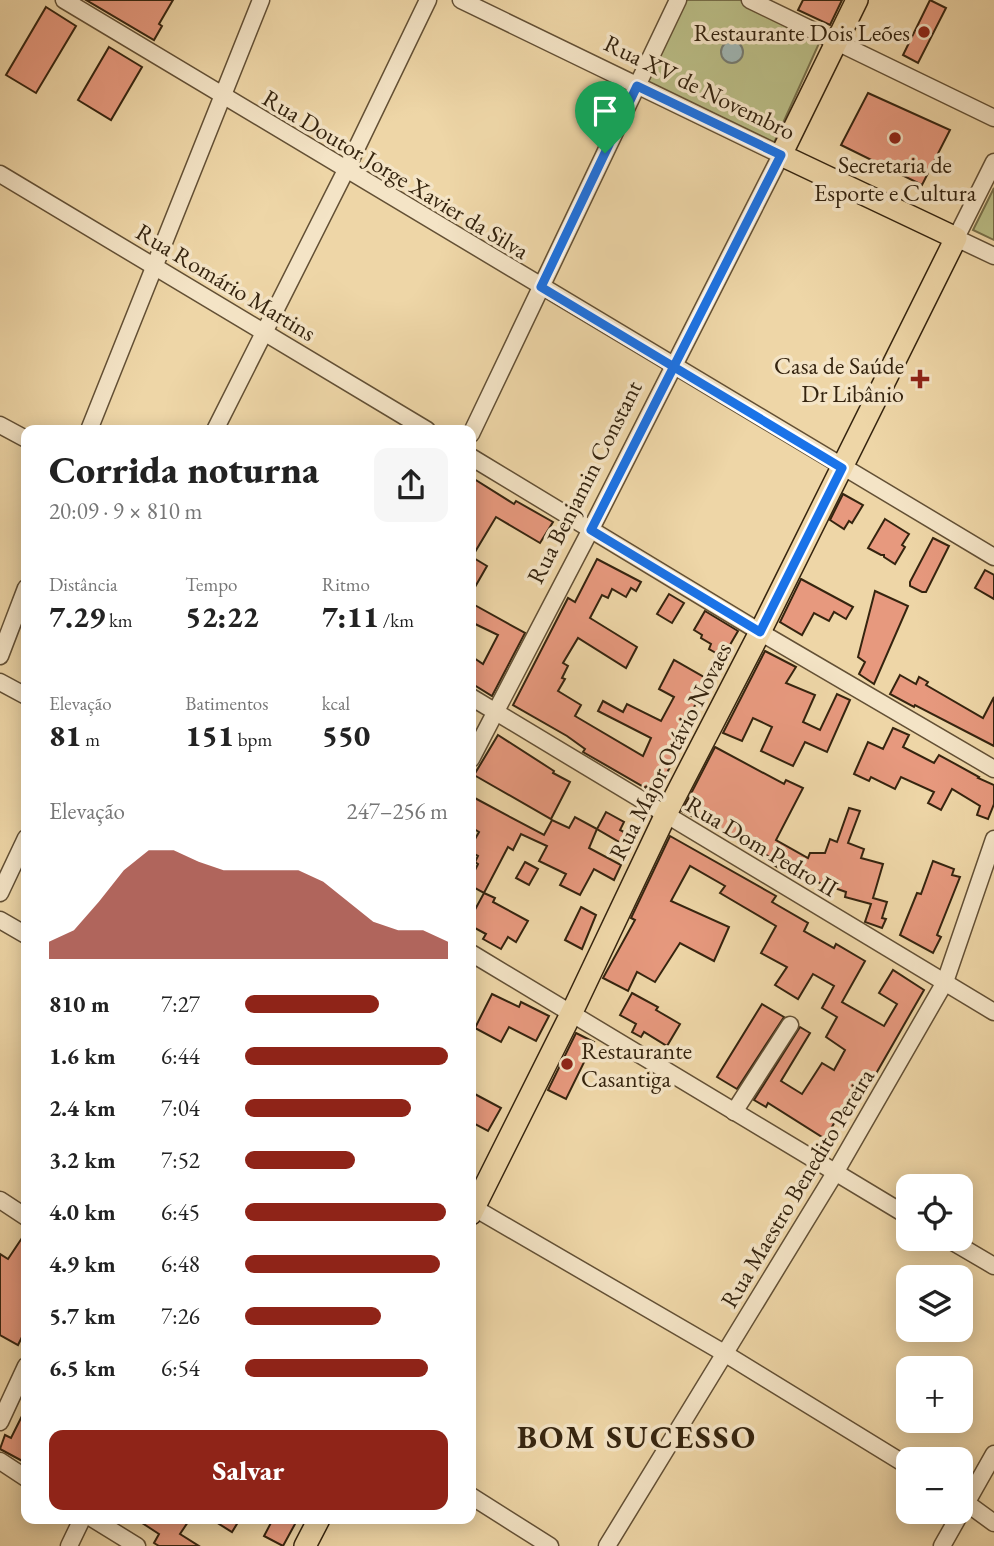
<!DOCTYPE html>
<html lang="pt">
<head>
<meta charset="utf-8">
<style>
	:root { --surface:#fff; --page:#f6f6f6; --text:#222; --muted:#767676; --accent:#8f2418 }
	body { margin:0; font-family:"EB Garamond",serif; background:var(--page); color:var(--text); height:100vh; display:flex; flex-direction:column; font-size:26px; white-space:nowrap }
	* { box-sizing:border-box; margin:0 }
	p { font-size:23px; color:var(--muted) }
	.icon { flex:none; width:38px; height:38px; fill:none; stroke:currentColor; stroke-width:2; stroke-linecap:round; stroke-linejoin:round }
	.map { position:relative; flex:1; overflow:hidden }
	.panel { position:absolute; left:21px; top:425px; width:455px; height:1099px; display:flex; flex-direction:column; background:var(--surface); border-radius:14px; box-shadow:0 4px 18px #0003 }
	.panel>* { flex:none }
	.tools { position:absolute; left:896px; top:1174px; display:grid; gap:14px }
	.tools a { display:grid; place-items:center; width:77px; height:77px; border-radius:14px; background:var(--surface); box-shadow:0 4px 18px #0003; font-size:35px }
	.pin { position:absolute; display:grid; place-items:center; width:60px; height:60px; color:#fff; margin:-72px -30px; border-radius:50% 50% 50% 0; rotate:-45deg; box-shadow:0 0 7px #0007 }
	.pin .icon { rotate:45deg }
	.round { display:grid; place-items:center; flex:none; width:74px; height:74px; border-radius:14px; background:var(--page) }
	.overview { display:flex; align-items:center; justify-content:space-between; height:119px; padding:0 28px }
	h1 { font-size:38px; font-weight:800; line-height:52px }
	.figures { display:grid; grid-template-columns:repeat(3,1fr); gap:10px; height:119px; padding:7px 28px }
	.figures div { display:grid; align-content:center }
	.figures b { font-size:30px; font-weight:800 }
	.figures small { font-size:19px; font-weight:400 }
	.figures p { font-size:19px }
	.chart { height:196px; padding:14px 28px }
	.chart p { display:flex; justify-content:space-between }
	.chart svg { width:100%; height:126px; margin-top:7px; fill:var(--accent); opacity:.7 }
	.button { display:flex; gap:14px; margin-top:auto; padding:14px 28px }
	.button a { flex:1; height:80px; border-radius:14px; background:var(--accent); color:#fff; font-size:28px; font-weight:800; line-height:80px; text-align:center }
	ul { padding:0 28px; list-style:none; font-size:23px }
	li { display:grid; grid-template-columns:112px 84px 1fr; align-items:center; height:52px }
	li i { height:18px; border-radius:9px; background:var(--accent) }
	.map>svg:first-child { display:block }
	.green { fill:#babd86; stroke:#78704a; stroke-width:2 }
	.water { fill:#9fb6b4; stroke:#757c72; stroke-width:2 }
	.building { fill:#e7997e; stroke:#35240f; stroke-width:2 }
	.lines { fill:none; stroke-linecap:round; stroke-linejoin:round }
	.minor-casing { stroke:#635035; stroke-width:19 }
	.major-casing { stroke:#35240f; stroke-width:24 }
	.minor { stroke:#f4e4c6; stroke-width:16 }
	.major { stroke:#eed6a7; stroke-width:21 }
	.route-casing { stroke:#fff; stroke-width:14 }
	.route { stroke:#1a73e8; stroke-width:9 }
	.poi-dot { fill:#8f2418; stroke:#f4e4c6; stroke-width:2.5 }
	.labels { text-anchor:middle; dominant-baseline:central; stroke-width:7; stroke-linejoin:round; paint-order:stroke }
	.poi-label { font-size:24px; fill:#35240f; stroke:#f4e4c6; text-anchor:end }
	.street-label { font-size:24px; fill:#35240f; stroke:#f4e4c6 }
	.district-label { font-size:32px; font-weight:bold; letter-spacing:2px; fill:#35240f; stroke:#f4e4c6 }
</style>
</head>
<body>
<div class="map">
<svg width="994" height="1546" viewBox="0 0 994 1546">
	<rect width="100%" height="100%" fill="#eed6a7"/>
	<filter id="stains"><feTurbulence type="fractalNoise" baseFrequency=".00286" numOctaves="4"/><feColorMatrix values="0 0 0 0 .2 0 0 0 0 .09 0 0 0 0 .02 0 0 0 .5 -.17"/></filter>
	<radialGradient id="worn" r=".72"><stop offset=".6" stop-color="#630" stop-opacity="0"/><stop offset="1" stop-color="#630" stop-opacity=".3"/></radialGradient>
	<g class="green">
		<path d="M681,0H742L821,39L774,143L641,85Z"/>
		<path d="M994,188V240L973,230Z"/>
	</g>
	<circle class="water" cx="732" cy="52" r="11"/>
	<g class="building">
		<path d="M86,0H173L159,24L162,26L154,40Z"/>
		<path d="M803,0H842L830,25L798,10Z"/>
		<path d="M930,0L946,8L918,63L903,55Z"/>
		<path d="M46,7L76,26L36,93L6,75Z"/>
		<path d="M109,47L142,67L111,120L78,100Z"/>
		<path d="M868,93L950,130L922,185L841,145Z"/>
		<path d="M471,477L514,504L516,501L553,522L540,543L496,517L472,557L487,566L471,594Z"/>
		<path d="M843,494L863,505L852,523L849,521L844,529L830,520Z"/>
		<path d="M885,519L909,534L902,545L905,547L895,564L884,557V555H881L868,548Z"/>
		<path d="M933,538L949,546L926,592H922L910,586V582Z"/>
		<path d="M597,559L641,582L636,591L631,588L626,597L612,589L608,598L602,595L590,618L637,647L626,668L578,638L563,663L568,666L562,678L565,679L558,691L581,705L575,716L643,756L651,738L598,711L603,701L623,712L627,704L661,721L674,697L659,689L674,660L709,680L688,718L692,721L683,738H685L656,794L583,752L585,749L567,736L513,705L568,598L575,602Z"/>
		<path d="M985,570L994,575V599L975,588Z"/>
		<path d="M801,579L853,607L846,619L834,612L829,621L814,613L802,635L780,622Z"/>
		<path d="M875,591L908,606L874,684L859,674L865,662L858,657Z"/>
		<path d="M669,594L684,603L672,623L657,614Z"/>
		<path d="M471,603L525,633L492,696L471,683V656L483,664L498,635L471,622Z"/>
		<path d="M705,611L738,631L723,657L709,649L711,644L701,638L702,635L694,630Z"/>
		<path d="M765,651L796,667L786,683L815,695L803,722L820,730L837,694L850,700L827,752L805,742L793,766L761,751L772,727L753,718L742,741L723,733Z"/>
		<path d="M900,675L916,684L919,677L928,682L926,685L983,718L994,697V746L915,705L914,707L890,694Z"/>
		<path d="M893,728L909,735L903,747L934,763L939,755L979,777L978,778L994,785V804L988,819L977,815L980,806L952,789L941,810L928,803L934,792L901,777L895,789L871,777L869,781L854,774L868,742L883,749Z"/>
		<path d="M498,735L554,771L553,773L570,782L551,819L474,775Z"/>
		<path d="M715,747L784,784L786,780L803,788L776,840L808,858L810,853H825L830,839L837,842L849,808L860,811L848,843L864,849L861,858L883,864L873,898L887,902L882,918L886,919L882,928L865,922L871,904L845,897L846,892L812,880L811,884L794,876L768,862L770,857L682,811Z"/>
		<path d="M471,796L544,835L552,820L569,828L575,817L597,829L589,848L621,865L614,880L594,869L580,895L560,885L566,874L539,861L547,846L521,834L513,850L508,847L484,893L471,886V878L478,864L475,862L478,856L471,852V846L479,832L471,827Z"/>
		<path d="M606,812L624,822L620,830L626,833L621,843L597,829Z"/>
		<path d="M670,836L776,896L772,902L808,923L804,931L834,948L836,944L865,961L842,1002L884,1026L897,1004L879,993L893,970L924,990L866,1091L861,1088L852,1105L846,1102L832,1127L837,1130L830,1142L768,1103L766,1107L754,1100L800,1027L810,1033L781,1081L802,1094L822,1063L834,1070L845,1050L826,1037L837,1017L822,1008L834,986L813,974L798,999L775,985L787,967L761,953L776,926L720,893L725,886L690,866L671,901L729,927L714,961L680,943L655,982L637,972L628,991L603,978L635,920L631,918Z"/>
		<path d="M933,861L954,869L952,875L960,877L937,935L941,937L933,953L900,935L917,893L921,894Z"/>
		<path d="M525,862L538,869L529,885L516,878Z"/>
		<path d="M484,893L495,898L493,902L528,921L516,942L508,937L501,949L483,939L486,934L471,926V917Z"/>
		<path d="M581,907L596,915L582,949L565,940Z"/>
		<path d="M632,993L658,1007L656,1010L680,1024L667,1046L644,1032L641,1037L632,1032L636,1024L620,1015Z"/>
		<path d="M492,994L519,1007L521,1002L549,1016L536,1041L509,1027L501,1042L475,1028Z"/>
		<path d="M762,1004L784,1017L737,1089L717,1077Z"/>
		<path d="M576,1033L594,1042L566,1099L548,1090Z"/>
		<path d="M471,1092L501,1108L488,1131L471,1122Z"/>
		<path d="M26,1232V1329L18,1345L0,1335V1254L8,1259Z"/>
		<path d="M26,1408V1463L0,1449L5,1435L11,1438Z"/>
		<path d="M136,1519H190L180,1534L199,1546H159L154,1543L159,1534Z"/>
		<path d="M211,1519H240L232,1532Z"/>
		<path d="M273,1519H286L295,1524L283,1546L264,1536Z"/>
	</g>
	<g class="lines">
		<g class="minor-casing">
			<g id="minor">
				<path d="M64,0L994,557"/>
				<path d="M461,0L781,155L591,529L471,759"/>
				<path d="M750,0L994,118"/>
				<path d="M994,162L956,238L994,256"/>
				<path d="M0,174L427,430"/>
				<path d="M0,425L26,439"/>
				<path d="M89,430L261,0"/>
				<path d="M215,430L346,170L428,0"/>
				<path d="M471,434L678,0"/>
				<path d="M471,457L760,632L994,769"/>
				<path d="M0,656L26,588"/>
				<path d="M0,682L26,696"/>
				<path d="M471,697L994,1012"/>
				<path d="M0,893L26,838"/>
				<path d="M0,920L26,935"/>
				<path d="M471,953L908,1216"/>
				<path d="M734,1112L790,1025"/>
				<path d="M0,1200L26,1217"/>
				<path d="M471,1206L724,1353L908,1466"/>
				<path d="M948,1239L994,1266"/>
				<path d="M0,1422L26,1366"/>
				<path d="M0,1461L26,1478"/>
				<path d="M471,1496L550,1546"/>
				<path d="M961,1499L994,1523"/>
				<path d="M93,1519L137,1546"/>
				<path d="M69,1546L82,1519"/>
				<path d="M607,1546L835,1173L945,982L994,839"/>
				<path d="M942,1546L994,1454"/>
			</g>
		</g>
		<g class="major-casing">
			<g id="major">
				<path d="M471,1214L572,1012L666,814L760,632L956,238L781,155L857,0"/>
				<path d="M305,1546L319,1519"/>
			</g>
		</g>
		<use href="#minor" class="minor"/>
		<use href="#major" class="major"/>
	</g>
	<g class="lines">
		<g class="route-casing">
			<path id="route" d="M605,153L541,287C641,347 742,408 842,468L760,632L591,530L781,155L637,86L605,153"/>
		</g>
		<use href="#route" class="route"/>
	</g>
	<g class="poi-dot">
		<circle cx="924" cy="32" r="7"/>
		<circle cx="895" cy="138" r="7"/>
		<path d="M916.5 368.5h7v7h7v7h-7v7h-7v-7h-7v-7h7z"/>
		<circle cx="567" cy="1064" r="7"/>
	</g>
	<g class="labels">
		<g class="poi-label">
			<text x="910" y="32">Restaurante Dois Leões</text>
			<text x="895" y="164" text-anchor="middle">Secretaria de<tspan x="895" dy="28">Esporte e Cultura</tspan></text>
			<text x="904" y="365">Casa de Saúde<tspan x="904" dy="28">Dr Libânio</tspan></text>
			<text x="581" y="1050" text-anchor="start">Restaurante<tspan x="581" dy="28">Casantiga</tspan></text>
		</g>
		<g class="street-label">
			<text transform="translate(700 87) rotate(26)">Rua XV de Novembro</text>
			<text transform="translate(396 174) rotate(31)">Rua Doutor Jorge Xavier da Silva</text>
			<text transform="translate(226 282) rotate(31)">Rua Romário Martins</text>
			<text transform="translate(584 482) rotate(-63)">Rua Benjamin Constant</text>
			<text transform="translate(670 751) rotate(-63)">Rua Major Otávio Novaes</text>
			<text transform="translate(762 846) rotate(31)">Rua Dom Pedro II</text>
			<text transform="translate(797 1188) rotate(-59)">Rua Maestro Benedito Pereira</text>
		</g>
		<g class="district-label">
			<text x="637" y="1437">BOM SUCESSO</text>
		</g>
	</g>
	<rect width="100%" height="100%" filter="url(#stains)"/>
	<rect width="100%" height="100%" fill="url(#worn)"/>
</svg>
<div class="tools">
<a><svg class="icon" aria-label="locate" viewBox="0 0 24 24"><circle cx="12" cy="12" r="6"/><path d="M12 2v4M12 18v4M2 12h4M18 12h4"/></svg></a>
<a><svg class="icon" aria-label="layers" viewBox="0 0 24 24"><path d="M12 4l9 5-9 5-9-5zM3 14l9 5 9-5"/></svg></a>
<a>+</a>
<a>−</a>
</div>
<div class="pin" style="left:605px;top:153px;background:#1e9e55"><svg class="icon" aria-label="arrive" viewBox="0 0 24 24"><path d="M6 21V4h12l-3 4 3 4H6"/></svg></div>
<section class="panel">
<div class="overview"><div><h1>Corrida noturna</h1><p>20:09 · 9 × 810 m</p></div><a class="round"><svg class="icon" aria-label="share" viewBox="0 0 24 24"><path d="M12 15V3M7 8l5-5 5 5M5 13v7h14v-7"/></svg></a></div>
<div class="figures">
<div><p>Distância</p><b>7.29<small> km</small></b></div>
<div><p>Tempo</p><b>52:22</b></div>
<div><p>Ritmo</p><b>7:11<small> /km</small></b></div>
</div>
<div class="figures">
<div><p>Elevação</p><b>81<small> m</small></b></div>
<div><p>Batimentos</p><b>151<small> bpm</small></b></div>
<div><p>kcal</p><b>550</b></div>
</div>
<div class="chart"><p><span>Elevação</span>247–256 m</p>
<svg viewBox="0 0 160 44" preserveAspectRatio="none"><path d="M0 44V38L10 34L20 24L30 13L40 6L50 6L60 10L70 13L80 13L90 13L100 13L110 17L120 24L130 31L140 34L150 34L160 38V44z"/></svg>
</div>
<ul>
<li><b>810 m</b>7:27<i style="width:66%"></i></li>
<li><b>1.6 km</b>6:44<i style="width:100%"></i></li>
<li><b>2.4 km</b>7:04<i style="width:82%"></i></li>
<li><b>3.2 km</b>7:52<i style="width:54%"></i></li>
<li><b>4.0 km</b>6:45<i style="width:99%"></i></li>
<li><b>4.9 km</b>6:48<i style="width:96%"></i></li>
<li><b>5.7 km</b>7:26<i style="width:67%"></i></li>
<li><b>6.5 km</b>6:54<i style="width:90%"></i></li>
</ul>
<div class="button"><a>Salvar</a></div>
</section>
</div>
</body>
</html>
